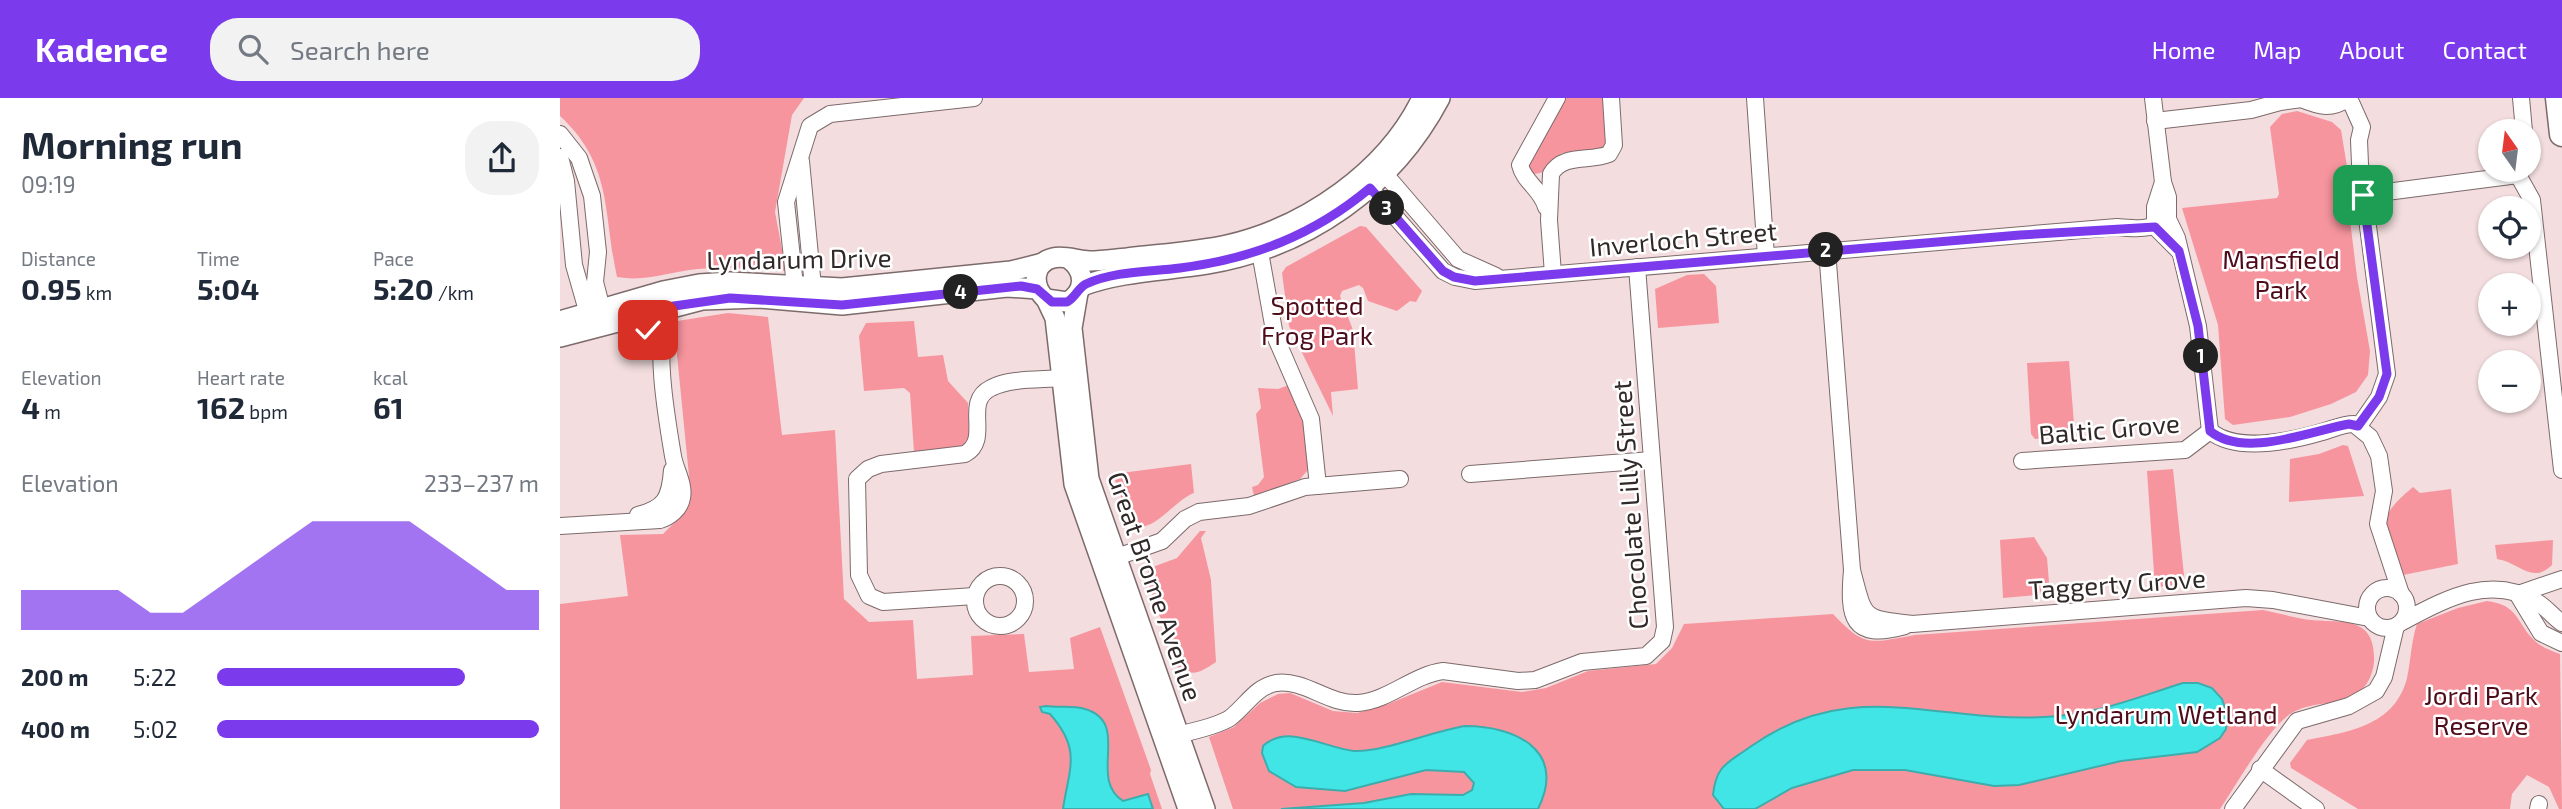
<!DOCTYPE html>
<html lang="en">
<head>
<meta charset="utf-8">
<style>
	:root { --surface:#fff; --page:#f2f2f3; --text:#1f2937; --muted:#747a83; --accent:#7c3aed }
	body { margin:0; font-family:"Exo 2",sans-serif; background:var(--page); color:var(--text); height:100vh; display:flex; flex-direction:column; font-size:26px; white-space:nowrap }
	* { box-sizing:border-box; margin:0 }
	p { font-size:23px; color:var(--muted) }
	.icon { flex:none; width:38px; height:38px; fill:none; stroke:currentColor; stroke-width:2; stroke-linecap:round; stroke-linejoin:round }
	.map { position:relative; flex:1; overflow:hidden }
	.drawer { display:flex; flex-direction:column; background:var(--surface); width:560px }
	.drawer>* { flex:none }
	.needle { width:46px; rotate:346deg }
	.tools { position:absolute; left:1918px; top:21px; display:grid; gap:14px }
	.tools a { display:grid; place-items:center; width:63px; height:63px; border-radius:50%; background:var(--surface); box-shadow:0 2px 5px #0004; font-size:35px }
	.pin { position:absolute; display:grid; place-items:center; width:60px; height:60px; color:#fff; margin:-30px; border-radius:14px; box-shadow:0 4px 10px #0006 }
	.km { position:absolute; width:35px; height:35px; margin:-18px; border-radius:50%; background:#222; color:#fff; font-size:19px; line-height:35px; text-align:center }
	.round { display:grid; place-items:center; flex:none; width:74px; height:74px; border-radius:28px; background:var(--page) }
	.headline { display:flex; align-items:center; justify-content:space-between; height:119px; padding:0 21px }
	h1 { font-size:38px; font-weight:700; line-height:52px }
	.figures { display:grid; grid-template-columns:repeat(3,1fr); gap:10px; height:119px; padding:7px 21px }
	.figures div { display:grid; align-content:center }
	.figures b { font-size:30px; font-weight:700 }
	.figures small { font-size:19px; font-weight:400 }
	.figures p { font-size:19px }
	.chart { height:196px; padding:14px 21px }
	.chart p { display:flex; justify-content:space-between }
	.chart svg { width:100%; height:126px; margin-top:7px; fill:var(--accent); opacity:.7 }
	ul { padding:0 21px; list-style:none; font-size:23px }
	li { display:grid; grid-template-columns:112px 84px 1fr; align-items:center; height:52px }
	li i { height:18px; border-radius:9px; background:var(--accent) }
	header { display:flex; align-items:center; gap:42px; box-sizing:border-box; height:98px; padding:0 35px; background:var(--accent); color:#fff }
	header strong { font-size:33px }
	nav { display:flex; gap:38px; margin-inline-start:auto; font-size:24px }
	.search { width:490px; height:63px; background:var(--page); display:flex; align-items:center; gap:18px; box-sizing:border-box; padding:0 24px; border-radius:28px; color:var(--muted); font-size:26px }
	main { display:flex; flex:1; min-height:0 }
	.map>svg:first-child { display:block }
	.green { fill:#f7959e }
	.water { fill:#41e5e5; stroke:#3cadad; stroke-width:2 }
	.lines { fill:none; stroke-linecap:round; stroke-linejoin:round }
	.minor-casing { stroke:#7d6a6b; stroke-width:18 }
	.tertiary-casing { stroke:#7d6a6b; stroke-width:22 }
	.primary-casing { stroke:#7d6a6b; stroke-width:27 }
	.minor { stroke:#fff; stroke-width:16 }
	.tertiary { stroke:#fff; stroke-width:19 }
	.primary { stroke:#fff; stroke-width:24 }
	.route-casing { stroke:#fff; stroke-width:14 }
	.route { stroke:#7c3aed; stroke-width:9 }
	.labels { text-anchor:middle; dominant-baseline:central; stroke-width:5; stroke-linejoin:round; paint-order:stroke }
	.street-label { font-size:26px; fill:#312929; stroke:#fff }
	.park-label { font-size:26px; fill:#4e0c1a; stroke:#fff }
</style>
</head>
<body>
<header>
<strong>Kadence</strong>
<div class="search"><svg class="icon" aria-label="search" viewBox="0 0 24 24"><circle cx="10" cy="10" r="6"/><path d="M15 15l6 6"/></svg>Search here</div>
<nav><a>Home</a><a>Map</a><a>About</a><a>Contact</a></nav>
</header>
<main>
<section class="drawer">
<div class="headline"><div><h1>Morning run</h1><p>09:19</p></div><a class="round"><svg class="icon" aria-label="share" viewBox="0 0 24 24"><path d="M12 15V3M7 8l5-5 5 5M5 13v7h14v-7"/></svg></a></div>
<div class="figures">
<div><p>Distance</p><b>0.95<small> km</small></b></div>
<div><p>Time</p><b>5:04</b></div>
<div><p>Pace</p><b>5:20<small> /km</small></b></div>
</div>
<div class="figures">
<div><p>Elevation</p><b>4<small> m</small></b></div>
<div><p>Heart rate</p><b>162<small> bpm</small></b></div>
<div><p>kcal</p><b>61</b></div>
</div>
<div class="chart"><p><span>Elevation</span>233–237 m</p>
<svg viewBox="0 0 160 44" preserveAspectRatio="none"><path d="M0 44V30L10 30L20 30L30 30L40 38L50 38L60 30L70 22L80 14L90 6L100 6L110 6L120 6L130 14L140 22L150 30L160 30V44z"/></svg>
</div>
<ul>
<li><b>200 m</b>5:22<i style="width:77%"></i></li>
<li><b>400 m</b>5:02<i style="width:100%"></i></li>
</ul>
</section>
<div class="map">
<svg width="2002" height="711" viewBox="0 0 2002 711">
	<rect width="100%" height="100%" fill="#f3ddde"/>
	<g class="green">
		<path d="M0,0H244L232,17L215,114L226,173C197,171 168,168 138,171C108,174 87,184 57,179C43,115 53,67 0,18Z"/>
		<path d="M1004,0H1044L1047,46L1041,53L1002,55L984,74L975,76L969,71L968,65Z"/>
		<path d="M1737,13L1772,24L1781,32L1790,87L1788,106L1797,179L1810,253L1808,277L1796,294L1771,306L1730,319L1673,327L1665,321L1658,227L1622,110L1717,100L1719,96L1710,29L1722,16Z"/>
		<path d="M800,128L806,129L862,193L856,204L850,203L837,213L808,203L803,190L799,187L782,193L780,198L793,232L798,291L771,294L773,318L729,228L722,175L726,169Z"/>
		<path d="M1144,176L1156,188L1159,225L1098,230L1095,191L1127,177Z"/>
		<path d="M168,215L208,219L222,337L275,332L284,501L309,524L353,522L357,581L413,577L411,538L464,536L469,574L514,571L510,540L540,529L591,672L590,676L602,711H0V506L68,498L60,437L103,436L124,415L131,398L116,247L110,236L111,224Z"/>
		<path d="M354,223L358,259L383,257L388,283L408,305L409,338L402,349L354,354L350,295L344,290L304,293L299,238L306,225Z"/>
		<path d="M1509,263L1515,338L1475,341L1471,336L1467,265Z"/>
		<path d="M729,287L745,323L748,372L740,381L694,398L692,389L698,387L704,379L696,316L701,310L698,290L718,291Z"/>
		<path d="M1783,347L1788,348L1804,398L1729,404L1730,361L1759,356Z"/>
		<path d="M631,366L634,395C613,403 594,436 571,428L553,376Z"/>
		<path d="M1613,371L1625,487L1595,489L1587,373Z"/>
		<path d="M1853,389L1860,395L1891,391L1898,466L1838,478C1825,430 1811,424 1853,389Z"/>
		<path d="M640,433H646L641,440L651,482L656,564C643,572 635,580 618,570L586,479L590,470L617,460Z"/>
		<path d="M1474,439L1487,460L1490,496L1443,500L1440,442Z"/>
		<path d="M1993,442L1992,467C1972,487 1959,464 1937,461L1935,447Z"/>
		<path d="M1927,503C1960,507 1956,526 1976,544C1983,550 1992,553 2000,556L2002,711H1999L1989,689L1967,677L1952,696L1950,711H1798L1731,670L1730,665L1747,642C1788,634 1835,628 1847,580C1851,562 1851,544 1857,526L1898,510Z"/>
		<path d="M1703,512C1719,515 1735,520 1751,522C1784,525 1816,518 1814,564C1813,576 1807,589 1797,596C1777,608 1750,603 1730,616C1708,631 1676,687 1660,711H673L649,639L674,629L700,605L718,596L730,595L773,613L797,615L828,606L882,584L962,594L986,590L1028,573L1096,566L1112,550L1124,526L1273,516C1305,550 1310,545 1355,537Z"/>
	</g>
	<g class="water">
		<path d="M1623,585H1638L1652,590L1662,601L1667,616L1666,631L1660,640L1637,654L1561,663L1459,687L1434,688L1345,672H1293L1232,690L1195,711H1164L1153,697C1156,667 1168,665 1190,649C1291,577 1375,625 1484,619C1539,616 1572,601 1623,585Z"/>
		<path d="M486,608C499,610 513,607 525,611C572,625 527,680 563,703L588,696L593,711H503C509,670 522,652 490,616L482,614L480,609Z"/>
		<path d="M905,628C955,628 1007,652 978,711H721L804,705L851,696L903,697L912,692L914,685L904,674L866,672L785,693L736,689L709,673L702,655L703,648C728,625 764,650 794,653C820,655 874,633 905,628Z"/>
	</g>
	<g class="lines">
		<g class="minor-casing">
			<g id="minor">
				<path d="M1195,0L1206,158"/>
				<path d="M1593,0L1603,84L1608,99V121L1617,140L1638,228L1650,333"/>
				<path d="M1789,0L1802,29L1799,42L1800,66L1827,276L1819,299L1799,328"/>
				<path d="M1961,0L1964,33"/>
				<path d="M1741,1C1760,9 1771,12 1789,0"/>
				<path d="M1595,23L1691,12L1720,4L1749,0"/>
				<path d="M0,36L19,60L32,98L38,154L35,184L42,211"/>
				<path d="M0,59L6,83L14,167L28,216"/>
				<path d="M241,63L253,189"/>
				<path d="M1962,72L1958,77L1972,102L2002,372"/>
				<path d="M825,76L898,161L936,178"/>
				<path d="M1603,84L1595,109V129L1619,153"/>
				<path d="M810,90L883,173L895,179L915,183L1557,129C1577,131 1591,132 1608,121"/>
				<path d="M1803,97L1958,77"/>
				<path d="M986,109C981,91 964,84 960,67L997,0"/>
				<path d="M1267,152L1292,472C1288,519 1291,543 1345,528"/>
				<path d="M700,154L715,238L751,321L758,388"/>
				<path d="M993,176L989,122L991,76C1003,55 1030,64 1049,56L1054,47L1051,0"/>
				<path d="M235,188L226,104L250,28L270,16L414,0"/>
				<path d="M1462,363L1625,352L1650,333C1677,355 1731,343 1762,334C1773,331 1783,326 1794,326L1810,339L1819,358L1824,393L1818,426L1841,496"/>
				<path d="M910,376L1092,362"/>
				<path d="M78,417C105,410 110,400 112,372"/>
				<path d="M0,428L100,422C110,419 120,411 122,400C125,386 115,371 113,358C106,316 94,248 107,209"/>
				<path d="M557,459L602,443L625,421L639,414L689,408L745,389L840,381"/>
				<path d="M1292,472C1305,521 1301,520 1352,526L1686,500L1713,502L1809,520"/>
				<circle cx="440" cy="503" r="25"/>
				<circle cx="1827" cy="510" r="20"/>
				<path d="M1958,496L2002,481"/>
				<path d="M1958,497L1981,535L2002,545"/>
				<path d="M415,498L323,504L309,498L299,477L297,381L308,371L321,366L405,356C432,341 402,304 431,290C450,280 480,282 502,280"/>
				<path d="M1842,524C1884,502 1930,475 1977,504C1986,509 1993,519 2002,525"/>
				<path d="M619,637C635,632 656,629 670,620C686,608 695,589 716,585C745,581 769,607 798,605C828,603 853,577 883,573L958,583L975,582L1022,564L1086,558L1102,543L1105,529L1077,169"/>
				<path d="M1700,671L1756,711"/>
				<path d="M1673,711L1737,623L1789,608L1816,593L1824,579L1836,528"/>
				<path d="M1978,711L1979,706"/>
			</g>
		</g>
		<g class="tertiary-casing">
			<g id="tertiary">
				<path d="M509,161C526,173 526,194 507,204L486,201C472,189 472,165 493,160C505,157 518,163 530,163C542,163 555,161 567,160C600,156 635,154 667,147C746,129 827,73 862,0"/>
				<path d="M522,188C562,173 606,173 648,166C748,149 833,89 880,0"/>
				<path d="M518,195L512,230L529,381L645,711"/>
				<path d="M486,201L495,220L514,386L628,711"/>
				<path d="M0,223L103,193L139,186L170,184L282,190L451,173L483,165"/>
				<path d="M0,239L142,202L198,200L282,207L447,189L477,191"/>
			</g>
		</g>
		<g class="primary-casing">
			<path id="primary" d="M1998,0L2002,36"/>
		</g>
		<use href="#minor" class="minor"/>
		<use href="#tertiary" class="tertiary"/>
		<use href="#primary" class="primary"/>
	</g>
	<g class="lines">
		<g class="route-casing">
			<path id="route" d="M88,232L99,248L107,209L170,200L282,207L461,188L477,191L492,204H507C515,200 518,190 526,186C554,173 589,174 620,170C692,161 754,137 810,90L883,173L894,179L915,183L1460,137L1595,129L1619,153L1638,228L1650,333C1684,361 1750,333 1789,326L1798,328L1819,299L1827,276L1803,97"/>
		</g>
		<use href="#route" class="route"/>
	</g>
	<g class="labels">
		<g class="street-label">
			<text transform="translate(1123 140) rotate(-5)">Inverloch Street</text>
			<text transform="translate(239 160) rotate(-1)">Lyndarum Drive</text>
			<text transform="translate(1549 330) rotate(-5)">Baltic Grove</text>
			<text transform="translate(1069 407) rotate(-94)">Chocolate Lilly Street</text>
			<text transform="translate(1557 485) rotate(-4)">Taggerty Grove</text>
			<text transform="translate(596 488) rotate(71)">Great Brome Avenue</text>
		</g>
		<g class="park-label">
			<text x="1721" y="160">Mansfield<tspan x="1721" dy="30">Park</tspan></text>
			<text x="757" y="206">Spotted<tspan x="757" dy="30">Frog Park</tspan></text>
			<text x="1921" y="596">Jordi Park<tspan x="1921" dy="30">Reserve</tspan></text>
			<text x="1606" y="615">Lyndarum Wetland</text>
		</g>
	</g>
</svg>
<div class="tools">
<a><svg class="needle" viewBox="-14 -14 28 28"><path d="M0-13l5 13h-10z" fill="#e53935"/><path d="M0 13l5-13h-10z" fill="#747a83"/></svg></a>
<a><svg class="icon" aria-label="locate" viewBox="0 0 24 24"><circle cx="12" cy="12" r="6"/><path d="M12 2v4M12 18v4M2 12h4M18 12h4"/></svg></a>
<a>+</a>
<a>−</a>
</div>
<div class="pin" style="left:1803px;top:97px;background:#1e9e55"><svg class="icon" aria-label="arrive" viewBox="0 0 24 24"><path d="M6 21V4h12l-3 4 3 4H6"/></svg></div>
<div class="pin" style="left:88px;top:232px;background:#d93025"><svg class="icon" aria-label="check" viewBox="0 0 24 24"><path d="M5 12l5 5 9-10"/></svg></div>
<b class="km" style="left:1641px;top:258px">1</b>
<b class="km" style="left:1266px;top:152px">2</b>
<b class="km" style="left:827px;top:110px">3</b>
<b class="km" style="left:401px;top:194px">4</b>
</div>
</main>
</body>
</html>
